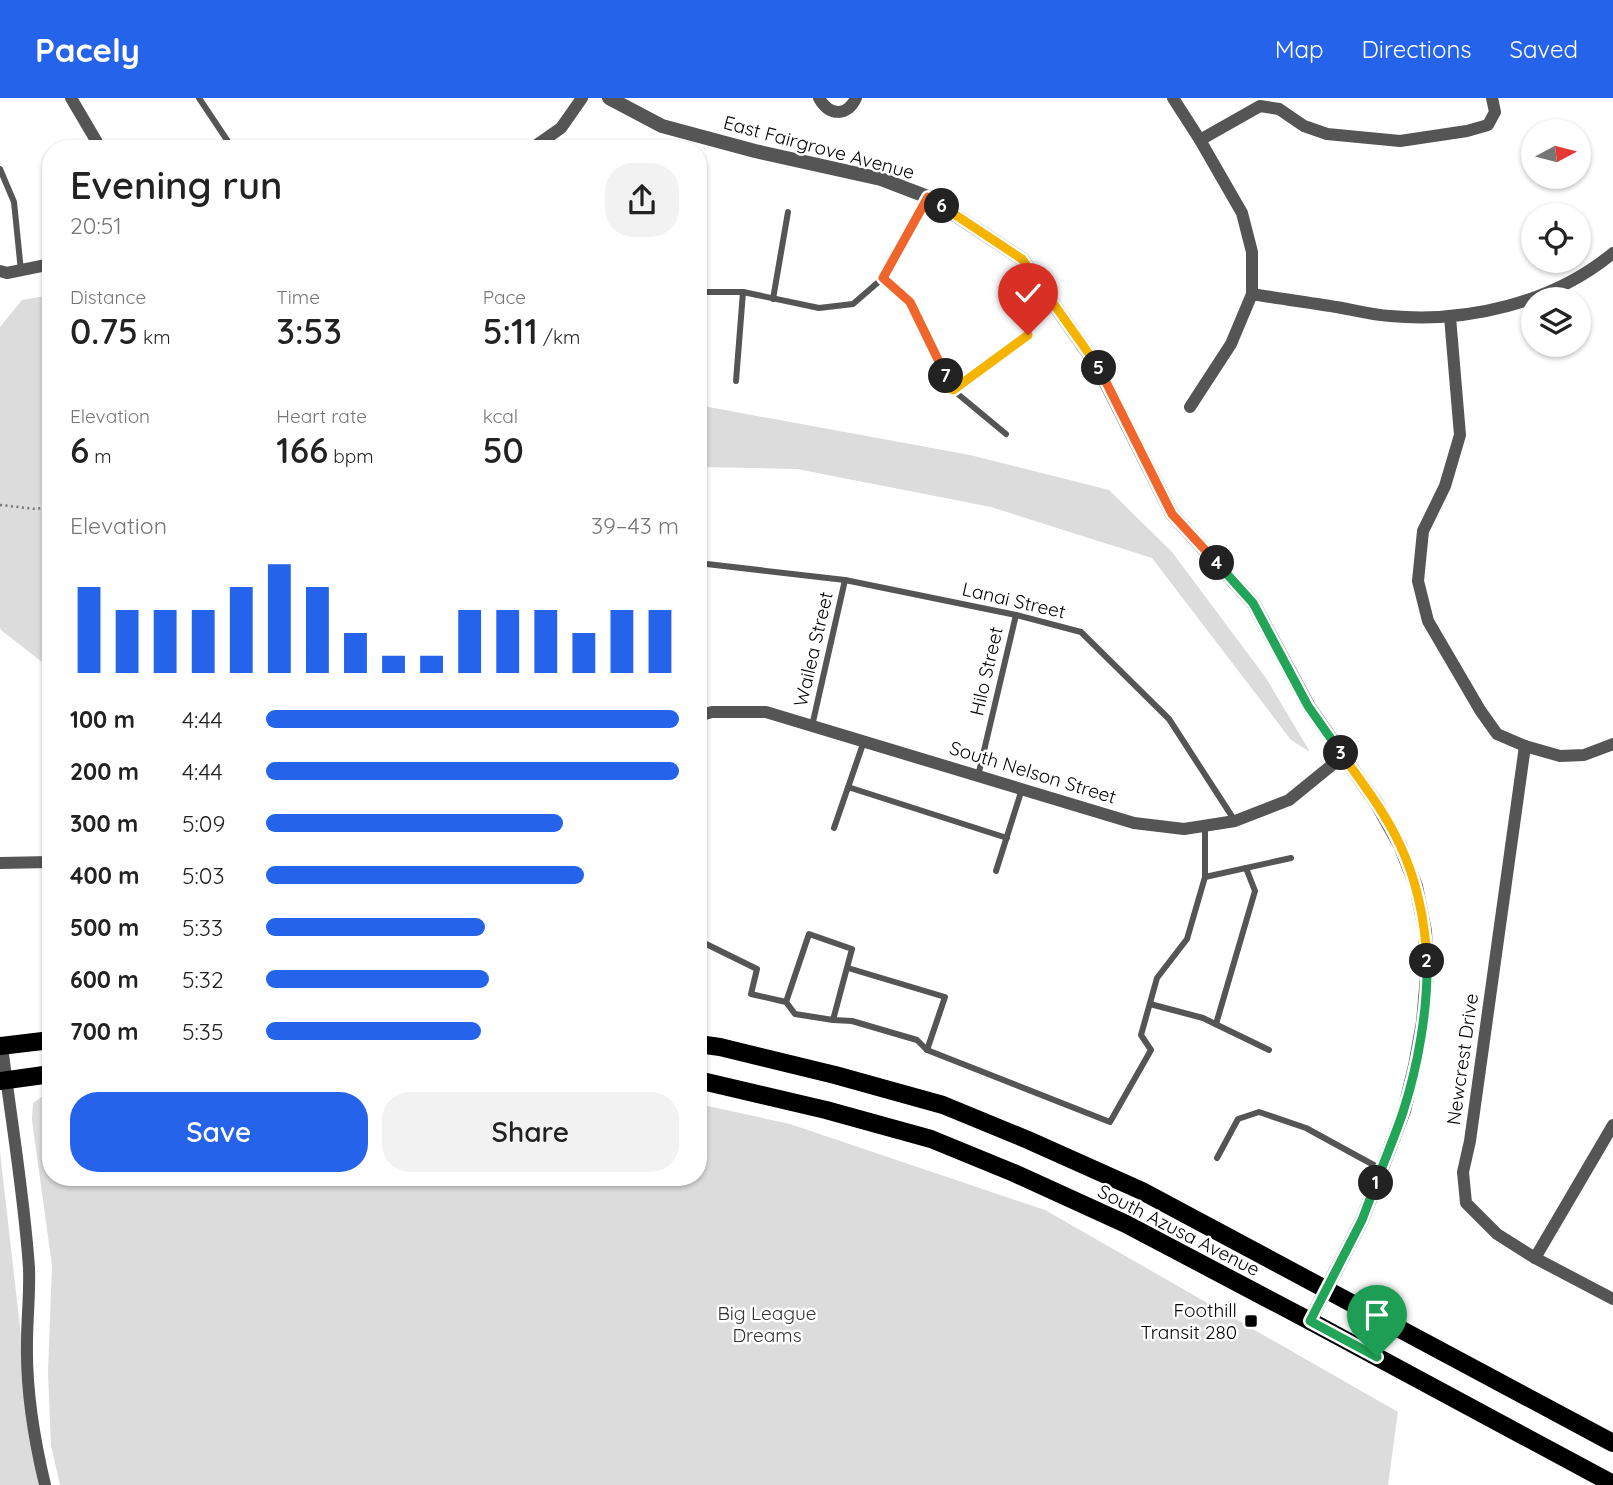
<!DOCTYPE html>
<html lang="en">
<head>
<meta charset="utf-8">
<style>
	:root { --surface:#fff; --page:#f2f2f2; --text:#222; --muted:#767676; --accent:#2563eb }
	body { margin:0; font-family:Quicksand,sans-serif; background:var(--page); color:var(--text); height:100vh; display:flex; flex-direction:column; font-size:26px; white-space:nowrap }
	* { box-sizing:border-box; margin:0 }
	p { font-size:23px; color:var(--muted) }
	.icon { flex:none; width:38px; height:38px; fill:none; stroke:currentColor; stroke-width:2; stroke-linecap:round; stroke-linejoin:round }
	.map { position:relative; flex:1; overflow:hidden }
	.side { position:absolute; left:42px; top:42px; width:665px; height:1046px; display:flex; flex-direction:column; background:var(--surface); border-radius:28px; box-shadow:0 2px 5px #0004 }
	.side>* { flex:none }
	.needle { width:46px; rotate:83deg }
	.controls { position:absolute; left:1521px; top:21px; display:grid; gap:14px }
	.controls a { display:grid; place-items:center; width:70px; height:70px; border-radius:50%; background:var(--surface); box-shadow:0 2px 5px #0004; font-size:35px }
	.pin { position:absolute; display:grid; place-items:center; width:60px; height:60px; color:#fff; margin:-72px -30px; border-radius:50% 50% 50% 0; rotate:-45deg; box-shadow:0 0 7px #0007 }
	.pin .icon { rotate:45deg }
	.km { position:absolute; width:35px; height:35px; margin:-18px; border-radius:50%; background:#222; color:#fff; font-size:19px; line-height:35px; text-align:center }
	.round { display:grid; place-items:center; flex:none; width:74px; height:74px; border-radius:28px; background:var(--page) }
	.summary { display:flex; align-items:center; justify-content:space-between; height:119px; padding:0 28px }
	h1 { font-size:38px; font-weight:600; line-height:52px }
	.stats { display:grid; grid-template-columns:repeat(3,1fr); gap:10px; height:119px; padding:7px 28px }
	.stats div { display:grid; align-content:center }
	.stats b { font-size:35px; font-weight:600 }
	.stats small { font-size:19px; font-weight:400 }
	.stats p { font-size:19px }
	.chart { height:196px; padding:14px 28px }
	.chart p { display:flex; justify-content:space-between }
	.chart svg { width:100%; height:126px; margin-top:7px; stroke:var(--accent); stroke-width:6 }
	.primary-button { display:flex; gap:14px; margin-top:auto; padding:14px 28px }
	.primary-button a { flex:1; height:80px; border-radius:28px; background:var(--accent); color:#fff; font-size:28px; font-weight:600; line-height:80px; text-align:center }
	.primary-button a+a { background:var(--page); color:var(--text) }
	ul { padding:0 28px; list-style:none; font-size:23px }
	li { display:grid; grid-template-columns:112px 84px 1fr; align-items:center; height:52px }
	li i { height:18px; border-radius:9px; background:var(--accent) }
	header { display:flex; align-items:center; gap:42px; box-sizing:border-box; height:98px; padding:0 35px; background:var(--accent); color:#fff }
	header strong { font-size:33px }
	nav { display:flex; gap:38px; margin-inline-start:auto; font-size:24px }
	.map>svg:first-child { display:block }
	.green { fill:#dcdcdc }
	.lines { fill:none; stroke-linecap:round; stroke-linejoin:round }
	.path { stroke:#777; stroke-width:2.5; stroke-dasharray:2 3.5; stroke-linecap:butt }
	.service { stroke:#555; stroke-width:6 }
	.minor { stroke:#555; stroke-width:12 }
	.tertiary { stroke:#555; stroke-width:14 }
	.primary { stroke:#000; stroke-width:18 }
	.split-1-casing { stroke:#fff; stroke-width:14 }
	.split-2-casing { stroke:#fff; stroke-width:14 }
	.split-3-casing { stroke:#fff; stroke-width:14 }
	.split-4-casing { stroke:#fff; stroke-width:14 }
	.split-5-casing { stroke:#fff; stroke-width:14 }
	.split-6-casing { stroke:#fff; stroke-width:14 }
	.split-7-casing { stroke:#fff; stroke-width:14 }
	.split-8-casing { stroke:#fff; stroke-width:14 }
	.split-1 { stroke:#22a559; stroke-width:9 }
	.split-2 { stroke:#22a559; stroke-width:9 }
	.split-3 { stroke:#f5b400; stroke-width:9 }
	.split-4 { stroke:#22a559; stroke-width:9 }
	.split-5 { stroke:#f0652b; stroke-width:9 }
	.split-6 { stroke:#f5b400; stroke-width:9 }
	.split-7 { stroke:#f0652b; stroke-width:9 }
	.split-8 { stroke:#f5b400; stroke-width:9 }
	.poi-dot { fill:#000; stroke:#fff; stroke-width:2.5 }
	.labels { text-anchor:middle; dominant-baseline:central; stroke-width:5; stroke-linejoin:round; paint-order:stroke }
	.street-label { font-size:19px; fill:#000; stroke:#fff }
	.poi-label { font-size:19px; fill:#000; stroke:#fff; text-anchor:end }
	.park-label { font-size:19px; fill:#333; stroke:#fff }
</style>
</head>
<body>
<header>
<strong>Pacely</strong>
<nav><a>Map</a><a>Directions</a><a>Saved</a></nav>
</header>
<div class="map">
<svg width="1613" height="1387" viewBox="0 0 1613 1387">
	<rect width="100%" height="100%" fill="#fff"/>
	<g class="green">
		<path d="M51,197V571L1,532L0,529V229L22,202Z"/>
		<path d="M698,307L970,357L1109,392L1172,454L1266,580L1310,654L1291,642L1152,460L991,409L797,371L698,369Z"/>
		<path d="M51,997V1080H698V1006L790,1026L1045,1112L1398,1314L1388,1387H60L51,1347L48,1274L52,1168L32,1022L33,1005L43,998Z"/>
		<path d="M0,1054L38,1387H0Z"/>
	</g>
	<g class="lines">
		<path class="path" d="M0,407L36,411L51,408"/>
		<g class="service">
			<path d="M199,0L233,51"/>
			<path d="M0,71L14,104L21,173"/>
			<path d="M883,180L910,204L953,292L1006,336"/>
			<path d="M698,194H743L819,210L853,206L883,180L927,100"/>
			<path d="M773,201L788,114"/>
			<path d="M736,283L743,194"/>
			<path d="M953,292L1028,237"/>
			<path d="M698,465L845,482L1016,517L1081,534L1169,621L1235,723"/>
			<path d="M812,628L845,482"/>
			<path d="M978,678L1016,517"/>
			<path d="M848,689L1007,740"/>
			<path d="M834,730L864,643"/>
			<path d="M996,773L1022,691"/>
			<path d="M1205,779L1291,760"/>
			<path d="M698,842L757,871L751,896L786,904L795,916L833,922L852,923L917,942L927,952L1110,1024L1151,952L1141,937L1157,880L1187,841L1205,779V727"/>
			<path d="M848,870L945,899L927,952"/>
			<path d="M786,904L809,836L852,851L833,922"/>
			<path d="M1150,906L1203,920L1269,952"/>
			<path d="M1216,926L1255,793L1246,770"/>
			<path d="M1217,1060L1238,1021L1259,1014L1306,1030L1381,1071"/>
		</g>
		<g class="minor">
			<path d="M71,0L101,51"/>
			<path d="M819,0C829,18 847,19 856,0"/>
			<path d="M1173,0L1200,42L1242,115L1252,154V196L1231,246L1190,309"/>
			<path d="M1200,42L1260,8L1279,11L1304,28L1327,36L1400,43L1467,33L1488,27L1495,14L1492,0"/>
			<path d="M531,51L561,30L582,0"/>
			<path d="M0,173L7,175L51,166"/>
			<path d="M1252,196C1282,201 1312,205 1342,210C1358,213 1374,217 1390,218C1467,225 1553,205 1613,155"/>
			<path d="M1450,219L1460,337L1445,388L1423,433L1418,483L1428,523L1480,612L1497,636L1525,648L1560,658L1584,657L1613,646"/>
			<path d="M698,618L712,614H766L1134,725L1184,731L1235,723L1289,702L1343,658"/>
			<path d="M1525,648L1470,1043L1463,1074L1466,1105L1497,1136L1535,1160L1613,1201"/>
			<path d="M0,765L51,764"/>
			<path d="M2,948C11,1022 24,1096 29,1170C30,1195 27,1220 27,1245C26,1293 34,1341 45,1387"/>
			<path d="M1535,1160L1613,1027"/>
		</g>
		<path class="tertiary" d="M609,0L662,28L755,53L881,81L928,99L1022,161L1098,269L1172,416L1253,505L1309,609L1377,706L1400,747L1416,788L1425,833L1427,878L1423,924L1415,968L1404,1013L1362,1122L1310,1223"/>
		<g class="primary">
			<path d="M698,946L720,949L835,977L943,1007L1028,1042L1142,1093L1613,1345"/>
			<path d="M0,948L51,942"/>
			<path d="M698,982L826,1012L931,1041L1014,1075L1126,1126L1310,1223L1613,1386"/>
			<path d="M0,983L51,976"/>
		</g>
	</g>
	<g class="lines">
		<g class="split-1-casing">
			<path id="split-1" d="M1376,1085L1362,1122L1310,1223L1377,1259"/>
		</g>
		<g class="split-2-casing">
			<path id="split-2" d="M1376,1085C1385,1061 1395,1038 1403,1014C1418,968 1428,911 1427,863"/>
		</g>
		<g class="split-3-casing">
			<path id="split-3" d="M1341,655C1362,685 1385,714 1400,747C1417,783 1425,823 1427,863"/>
		</g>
		<g class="split-4-casing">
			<path id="split-4" d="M1217,465L1253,505L1308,608L1341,655"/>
		</g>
		<g class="split-5-casing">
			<path id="split-5" d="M1099,270L1172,416L1217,465"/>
		</g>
		<g class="split-6-casing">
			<path id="split-6" d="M942,108L1022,161L1099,270"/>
		</g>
		<g class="split-7-casing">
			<path id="split-7" d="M942,108L928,99L883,180L910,204L946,278"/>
		</g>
		<g class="split-8-casing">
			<path id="split-8" d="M946,278L953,292L1028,237"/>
		</g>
		<use href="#split-1" class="split-1"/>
		<use href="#split-2" class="split-2"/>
		<use href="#split-3" class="split-3"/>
		<use href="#split-4" class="split-4"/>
		<use href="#split-5" class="split-5"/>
		<use href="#split-6" class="split-6"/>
		<use href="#split-7" class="split-7"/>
		<use href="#split-8" class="split-8"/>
	</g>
	<rect class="poi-dot" x="1244" y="1216" width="14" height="14" rx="3.5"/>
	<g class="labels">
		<g class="street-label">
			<text transform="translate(819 49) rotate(15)">East Fairgrove Avenue</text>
			<text transform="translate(1014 502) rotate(13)">Lanai Street</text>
			<text transform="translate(813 551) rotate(-77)">Wailea Street</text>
			<text transform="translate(986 573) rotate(-77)">Hilo Street</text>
			<text transform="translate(1033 674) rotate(17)">South Nelson Street</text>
			<text transform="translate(1462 961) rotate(-82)">Newcrest Drive</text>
			<text transform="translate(1179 1132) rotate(27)">South Azusa Avenue</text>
		</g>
		<g class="poi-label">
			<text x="1237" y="1212">Foothill<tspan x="1237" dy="22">Transit 280</tspan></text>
		</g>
		<g class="park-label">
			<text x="767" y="1215">Big League<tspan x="767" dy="22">Dreams</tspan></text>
		</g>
	</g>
</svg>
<div class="controls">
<a><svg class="needle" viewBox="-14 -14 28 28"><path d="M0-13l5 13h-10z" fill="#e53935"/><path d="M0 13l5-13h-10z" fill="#767676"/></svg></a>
<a><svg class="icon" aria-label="locate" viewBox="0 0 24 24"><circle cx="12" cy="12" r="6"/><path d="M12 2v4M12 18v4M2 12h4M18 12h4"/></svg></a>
<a><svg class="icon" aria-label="layers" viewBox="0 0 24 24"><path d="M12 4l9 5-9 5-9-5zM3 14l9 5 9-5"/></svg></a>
</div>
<div class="pin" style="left:1377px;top:1259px;background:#1e9e55"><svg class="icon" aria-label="arrive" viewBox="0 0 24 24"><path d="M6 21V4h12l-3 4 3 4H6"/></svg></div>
<div class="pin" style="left:1028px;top:237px;background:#d93025"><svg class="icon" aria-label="check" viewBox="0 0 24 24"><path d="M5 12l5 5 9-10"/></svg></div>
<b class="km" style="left:1376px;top:1085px">1</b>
<b class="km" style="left:1427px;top:863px">2</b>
<b class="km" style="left:1341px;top:655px">3</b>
<b class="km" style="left:1217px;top:465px">4</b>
<b class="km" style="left:1099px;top:270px">5</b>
<b class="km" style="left:942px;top:108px">6</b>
<b class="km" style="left:946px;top:278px">7</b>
<section class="side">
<div class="summary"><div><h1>Evening run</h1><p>20:51</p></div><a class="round"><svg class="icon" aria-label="share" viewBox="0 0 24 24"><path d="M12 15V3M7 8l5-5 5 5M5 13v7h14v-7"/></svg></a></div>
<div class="stats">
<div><p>Distance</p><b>0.75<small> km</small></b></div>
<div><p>Time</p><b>3:53</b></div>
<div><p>Pace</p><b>5:11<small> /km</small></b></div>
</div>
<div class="stats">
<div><p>Elevation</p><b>6<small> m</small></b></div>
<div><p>Heart rate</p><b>166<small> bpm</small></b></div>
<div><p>kcal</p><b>50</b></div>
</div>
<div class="chart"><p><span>Elevation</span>39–43 m</p>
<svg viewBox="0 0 160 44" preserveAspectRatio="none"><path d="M5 44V14M15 44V22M25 44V22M35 44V22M45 44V14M55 44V6M65 44V14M75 44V30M85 44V38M95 44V38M105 44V22M115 44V22M125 44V22M135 44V30M145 44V22M155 44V22"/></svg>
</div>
<ul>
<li><b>100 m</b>4:44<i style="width:100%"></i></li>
<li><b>200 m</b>4:44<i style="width:100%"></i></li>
<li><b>300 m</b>5:09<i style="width:72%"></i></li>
<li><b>400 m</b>5:03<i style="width:77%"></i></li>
<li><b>500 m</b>5:33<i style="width:53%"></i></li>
<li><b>600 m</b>5:32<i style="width:54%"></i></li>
<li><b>700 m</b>5:35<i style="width:52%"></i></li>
</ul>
<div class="primary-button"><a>Save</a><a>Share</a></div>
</section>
</div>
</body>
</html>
